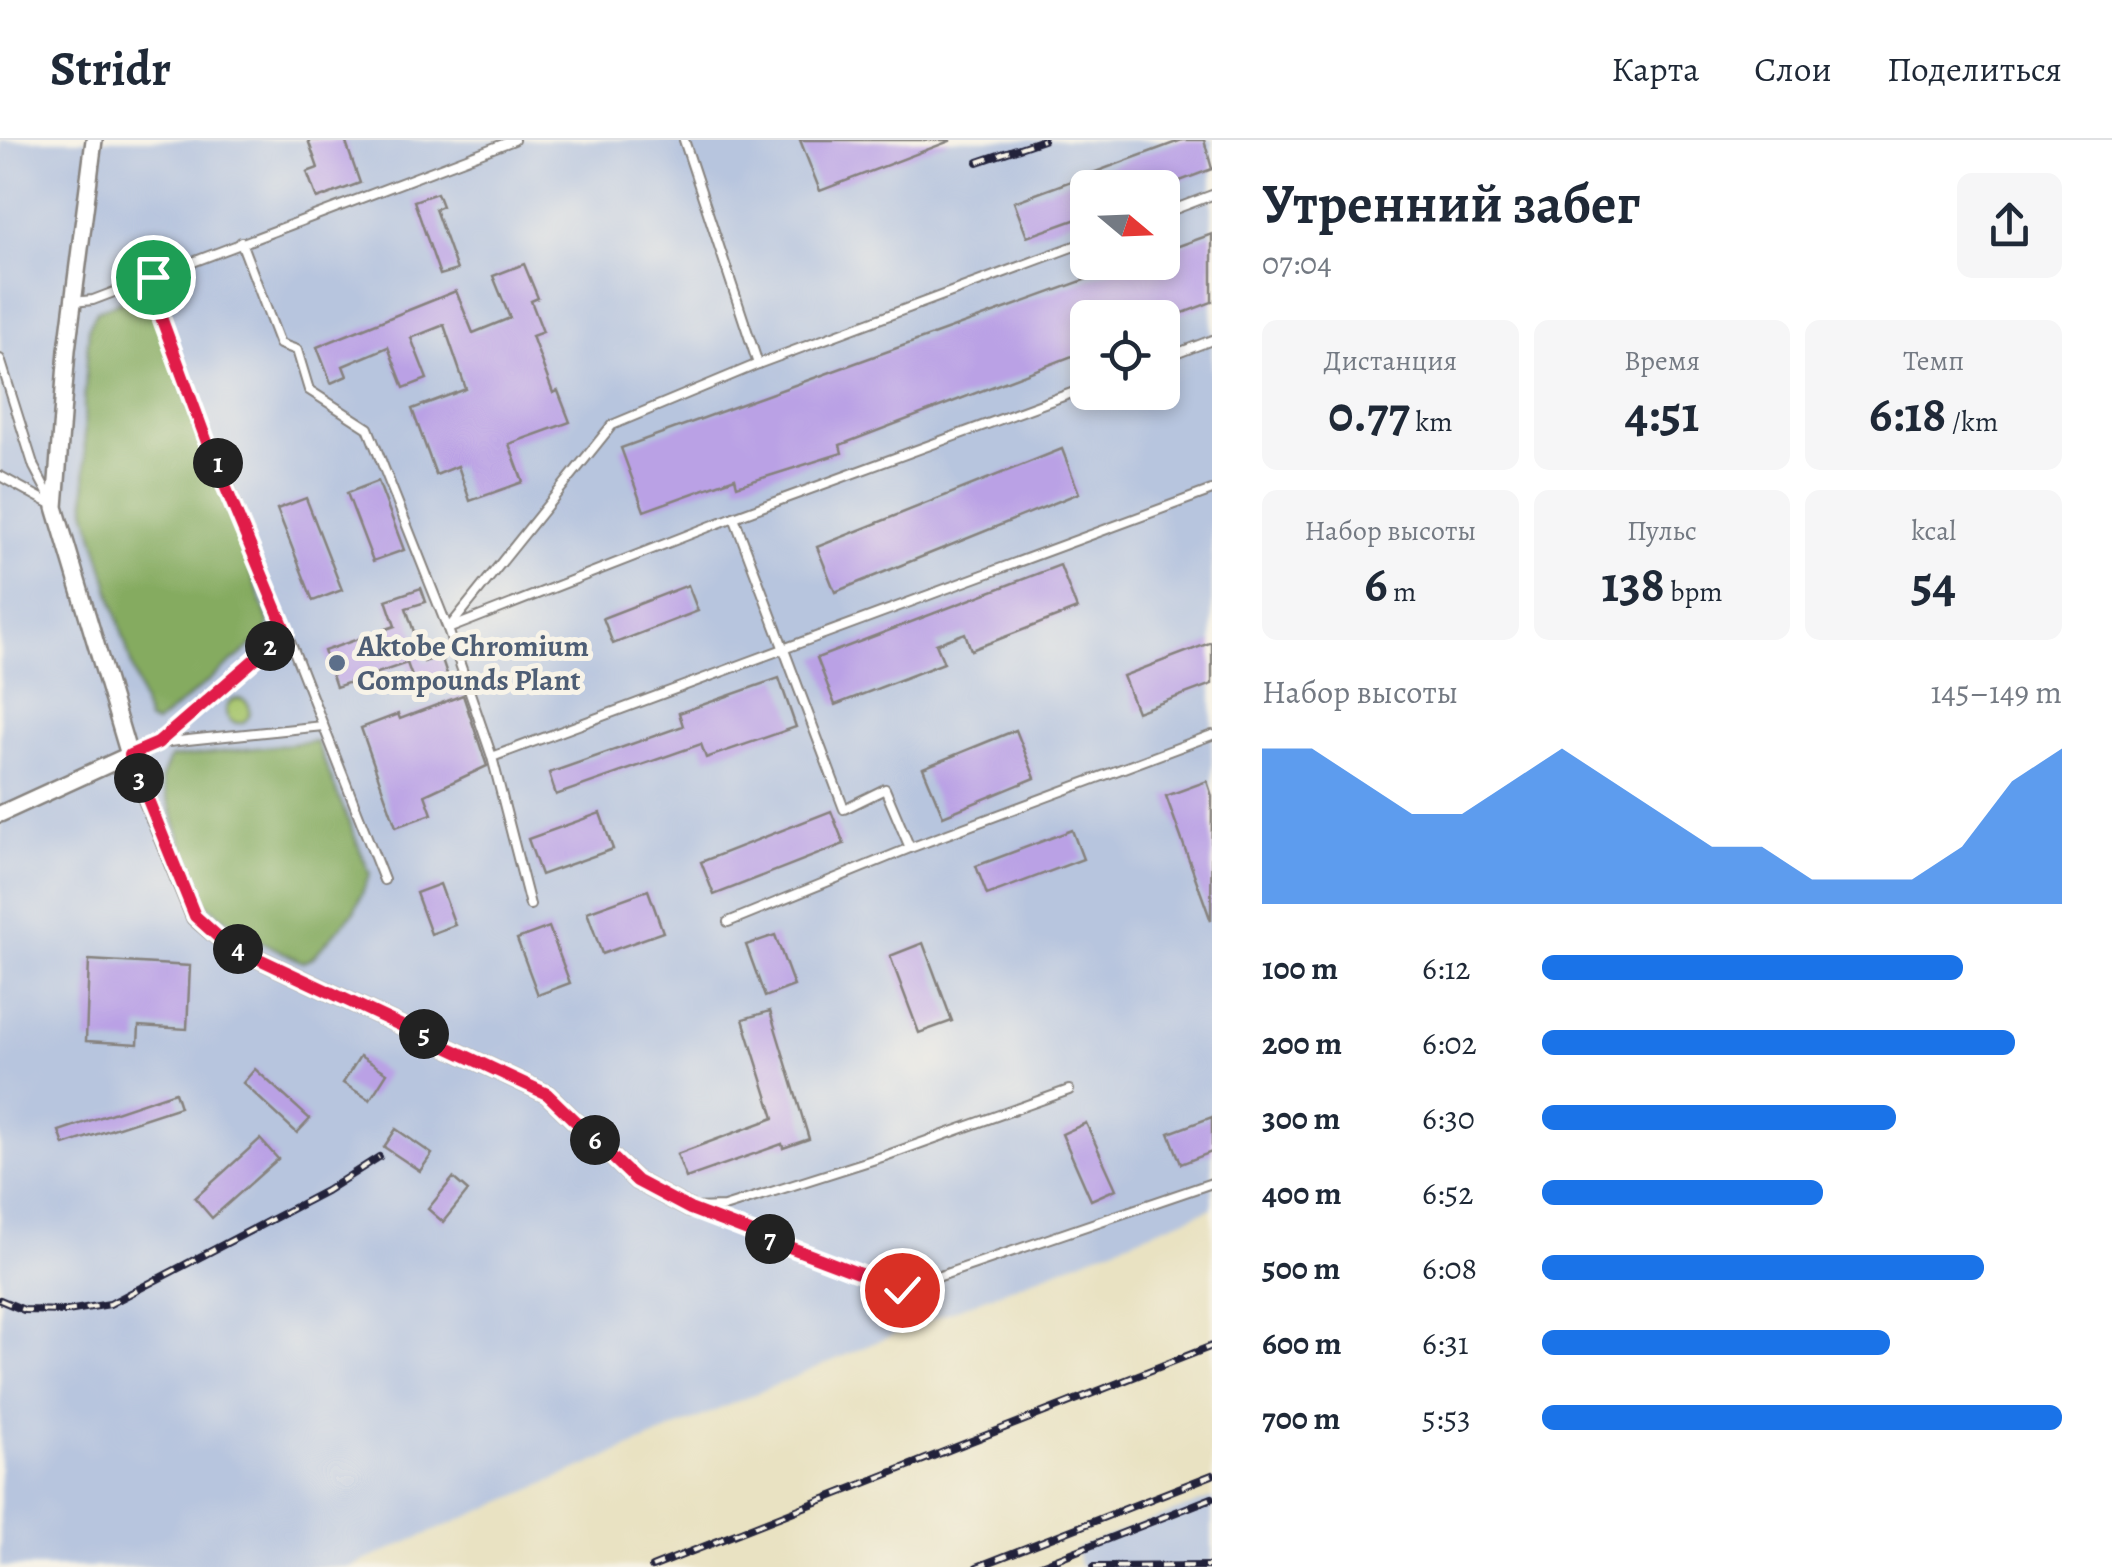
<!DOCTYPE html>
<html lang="ru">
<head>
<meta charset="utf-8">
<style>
	:root { --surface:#fff; --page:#f6f6f7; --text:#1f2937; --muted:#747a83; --line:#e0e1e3; --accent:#1a73e8 }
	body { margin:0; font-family:Alegreya,serif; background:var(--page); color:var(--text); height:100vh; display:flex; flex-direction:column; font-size:38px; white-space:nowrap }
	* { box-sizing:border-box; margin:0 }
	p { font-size:32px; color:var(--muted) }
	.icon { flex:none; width:55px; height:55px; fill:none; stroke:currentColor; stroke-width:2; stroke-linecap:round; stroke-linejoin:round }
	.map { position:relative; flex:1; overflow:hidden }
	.side { display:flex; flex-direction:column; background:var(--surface); width:900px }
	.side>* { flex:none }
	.needle { width:65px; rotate:109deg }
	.controls { position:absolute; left:1070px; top:30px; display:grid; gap:20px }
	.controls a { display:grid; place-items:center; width:110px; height:110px; border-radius:15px; background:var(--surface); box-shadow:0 5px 15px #0003; font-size:50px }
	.pin { position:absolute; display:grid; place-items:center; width:85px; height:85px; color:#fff; margin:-42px; border:5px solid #fff; border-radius:50%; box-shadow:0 2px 10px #0007 }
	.km { position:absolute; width:50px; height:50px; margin:-25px; border-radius:50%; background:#222; color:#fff; font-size:28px; line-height:50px; text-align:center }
	.round { display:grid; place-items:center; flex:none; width:105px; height:105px; border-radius:15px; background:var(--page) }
	.overview { display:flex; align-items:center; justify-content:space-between; height:170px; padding:0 50px }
	h1 { font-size:55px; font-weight:700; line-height:75px }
	.figures { display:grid; grid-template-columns:repeat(3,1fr); gap:15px; height:170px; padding:10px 50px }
	.figures div { display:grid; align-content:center; border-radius:15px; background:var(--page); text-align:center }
	.figures b { font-size:50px; font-weight:700 }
	.figures small { font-size:28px; font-weight:400 }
	.figures p { font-size:28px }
	.chart { height:280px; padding:20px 50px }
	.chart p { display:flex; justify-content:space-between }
	.chart svg { width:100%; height:180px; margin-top:10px; fill:var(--accent); opacity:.7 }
	ul { padding:0 50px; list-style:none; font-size:32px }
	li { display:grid; grid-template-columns:160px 120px 1fr; align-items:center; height:75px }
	li i { height:25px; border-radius:12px; background:var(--accent) }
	header { display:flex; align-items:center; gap:60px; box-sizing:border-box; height:140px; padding:0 50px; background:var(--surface); border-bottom:2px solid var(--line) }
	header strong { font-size:48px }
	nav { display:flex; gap:55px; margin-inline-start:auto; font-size:35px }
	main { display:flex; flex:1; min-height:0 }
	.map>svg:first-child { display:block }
	.industrial { fill:#b7c5de; fill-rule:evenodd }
	.green { fill:#a7c66d; stroke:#647454; stroke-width:2.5 }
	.forest { fill:#85ab60; stroke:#54664e; stroke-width:2.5 }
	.building { fill:#baa1e5 }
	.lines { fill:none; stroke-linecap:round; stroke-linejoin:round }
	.service-casing { stroke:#86827e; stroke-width:12 }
	.minor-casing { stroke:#86827e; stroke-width:20 }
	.service { stroke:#fff; stroke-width:8 }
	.minor { stroke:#fff; stroke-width:15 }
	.rail-casing { stroke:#22223b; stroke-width:8 }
	.rail { stroke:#f7f3e8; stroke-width:4; stroke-dasharray:11; stroke-linecap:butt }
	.route-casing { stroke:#fff; stroke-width:20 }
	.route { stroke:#e11d48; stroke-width:12 }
	.service-dot { fill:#5c6f8a; stroke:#f7f3e8; stroke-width:4 }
	.labels { text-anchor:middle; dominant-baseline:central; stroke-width:10; stroke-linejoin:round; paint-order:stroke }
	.service-label { font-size:30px; font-weight:bold; fill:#4e5e75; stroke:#f7f3e8; text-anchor:start }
</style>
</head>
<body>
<header>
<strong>Stridr</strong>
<nav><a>Карта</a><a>Слои</a><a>Поделиться</a></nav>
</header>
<main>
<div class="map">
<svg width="1212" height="1427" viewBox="0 0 1212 1427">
	<rect width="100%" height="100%" fill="#f7f3e8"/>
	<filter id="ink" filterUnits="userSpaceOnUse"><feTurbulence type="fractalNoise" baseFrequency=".01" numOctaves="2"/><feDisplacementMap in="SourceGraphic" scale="20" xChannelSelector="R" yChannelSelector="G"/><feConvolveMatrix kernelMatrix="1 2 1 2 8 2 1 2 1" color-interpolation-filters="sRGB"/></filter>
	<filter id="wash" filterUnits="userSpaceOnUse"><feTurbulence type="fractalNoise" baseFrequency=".0048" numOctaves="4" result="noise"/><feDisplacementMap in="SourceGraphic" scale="40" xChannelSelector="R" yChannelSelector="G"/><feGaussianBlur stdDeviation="2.25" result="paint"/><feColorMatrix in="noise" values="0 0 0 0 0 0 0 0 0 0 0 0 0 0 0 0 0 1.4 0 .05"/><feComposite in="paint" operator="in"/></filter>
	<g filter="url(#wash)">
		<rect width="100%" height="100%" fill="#e9e2c2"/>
		<g class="industrial">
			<path d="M0,0H1212V1068L909,1188L350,1427H0ZM1088,48H1162V122H1088ZM1088,178H1162V252H1088Z"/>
			<path d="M1212,1358V1427H1080L1076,1408Z"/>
		</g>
		<circle class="green" cx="238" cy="571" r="12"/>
		<g class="forest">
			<path d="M147,151L269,482L267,493L156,584L148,581L86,369L84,264L89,186L97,171Z"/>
			<path d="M316,601L370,734L354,772L312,818L303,822L246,794L201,760L161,640L170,618Z"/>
		</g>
		<g id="blocks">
			<g class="building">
				<path d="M308,0H345L360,43L317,59L307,32L318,28Z"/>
				<path d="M800,0H950V1L820,51Z"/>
				<path d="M1182,0H1204L1212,29L1161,48H1088V75L1027,97L1014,62Z"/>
				<path d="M437,53L442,66L435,69L457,130L440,135L414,61Z"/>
				<path d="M1212,94V162L1162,181V178H1088V210L840,305L842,313L737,346L735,338L644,371L621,308L1134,122H1162V112Z"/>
				<path d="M524,124L538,158L531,161L543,192L532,196L553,253L558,251L570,282L509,304L523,342L470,361L458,326L436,335L412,269L466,249L444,185L411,198L427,239L404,248L388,207L343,226L347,236L331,243L317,207L456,151L473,193L510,178L493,136Z"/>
				<path d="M1062,309L1079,353L835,452L817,407Z"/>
				<path d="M378,341L404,410L373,421L347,353Z"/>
				<path d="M306,358L342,450L313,461L277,369Z"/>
				<path d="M1060,425L1077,469L971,510L965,493L936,504L944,523L835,565L817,518Z"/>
				<path d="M688,445L698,471L613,504L603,478Z"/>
				<path d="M421,448L426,462L406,468L424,522L441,516L448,537L416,548L407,523L336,547L324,511L395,486L386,460Z"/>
				<path d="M1212,502V544L1137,572L1123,536Z"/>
				<path d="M779,538L796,587L706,618L701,604L556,655L549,633L683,586L679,573Z"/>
				<path d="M463,555L487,626L425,655L432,674L396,687L361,588L398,574L400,579Z"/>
				<path d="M1016,590L1035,638L943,676L923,628Z"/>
				<path d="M1207,641L1212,656L1211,781L1166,656Z"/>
				<path d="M831,671L844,704L714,755L701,722Z"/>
				<path d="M600,673L613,709L541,735L528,699Z"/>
				<path d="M1072,690L1083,719L987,755L976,726Z"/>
				<path d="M440,744L455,785L431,794L416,753Z"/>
				<path d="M648,750L663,792L602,814L587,772Z"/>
				<path d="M549,787L570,843L538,855L517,799Z"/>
				<path d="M775,795L794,846L765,857L746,805Z"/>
				<path d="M923,803L952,881L919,893L890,816Z"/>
				<path d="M89,820L190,826L187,889L139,886L138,904L86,901Z"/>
				<path d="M770,871L809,999L783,1008L782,1004L686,1038L677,1014L774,978L743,879Z"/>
				<path d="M360,916L387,933L370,960L343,943Z"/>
				<path d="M255,929L310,979L297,993L243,943Z"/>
				<path d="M175,952L180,967L64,1005L59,991Z"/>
				<path d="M1212,977V1012L1181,1024L1169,993Z"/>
				<path d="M1086,983L1116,1049L1091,1060L1062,994Z"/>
				<path d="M396,989L432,1014L420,1031L384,1007Z"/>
				<path d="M260,999L278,1019L212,1078L195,1058Z"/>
				<path d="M453,1038L468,1051L443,1082L428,1069Z"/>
			</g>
		</g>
	</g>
	<g filter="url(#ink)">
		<use href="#blocks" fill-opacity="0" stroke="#86827e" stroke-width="2.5"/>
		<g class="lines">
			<g class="service-casing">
				<g id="service">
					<path d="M684,0L758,224"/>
					<path d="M1162,74L1212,55"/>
					<path d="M1088,101L758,224L612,285L448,489L492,617L1212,350"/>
					<path d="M241,102L280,204L297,210L309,250L368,288L448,489L734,377L844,669L885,649L910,708L1212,595"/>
					<path d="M147,139L208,305L226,338L384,740"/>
					<path d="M73,162L93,160L514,0"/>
					<path d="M0,219L34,327L53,363"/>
					<path d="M1162,219L1212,200"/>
					<path d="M0,336L53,365"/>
					<path d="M734,377L1088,247"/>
					<path d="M286,492L159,603L323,586"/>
					<path d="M129,615L159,603"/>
					<path d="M492,617L530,765"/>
					<path d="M728,782L910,708"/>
					<path d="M694,1068L724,1067L885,1016L1069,950"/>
					<path d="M690,1069L902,1149L1212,1043"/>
				</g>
			</g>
			<g class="minor-casing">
				<g id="minor">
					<path d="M94,0L67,210L55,367L129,615L195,777L225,803L547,954L637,1041L690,1069"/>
					<path d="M0,674L129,615"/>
				</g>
			</g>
			<use href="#service" class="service"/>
			<use href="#minor" class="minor"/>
			<g class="rail-casing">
				<g id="rail">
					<path d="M978,22L1043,0"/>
					<path d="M0,1160L24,1170L67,1171L110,1164L326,1051L379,1017"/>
					<path d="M652,1427L1212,1206"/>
					<path d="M977,1427L1212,1335"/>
					<path d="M1036,1427L1212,1358"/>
					<path d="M1094,1427L1212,1426"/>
				</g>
			</g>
			<use href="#rail" class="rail"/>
		</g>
	</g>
	<g class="lines" filter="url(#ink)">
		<g class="route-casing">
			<path id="route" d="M153,137L147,139L208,305L286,492L158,603L130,615L195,776L225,803L547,954L637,1041L690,1069L902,1150"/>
		</g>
		<use href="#route" class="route"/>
	</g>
	<circle class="service-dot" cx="337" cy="523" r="10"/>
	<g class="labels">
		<g class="service-label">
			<text x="357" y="506">Aktobe Chromium<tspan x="357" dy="34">Compounds Plant</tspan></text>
		</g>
	</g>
</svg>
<div class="controls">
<a><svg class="needle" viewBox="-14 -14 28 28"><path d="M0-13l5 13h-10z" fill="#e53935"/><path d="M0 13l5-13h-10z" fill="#747a83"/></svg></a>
<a><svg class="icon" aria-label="locate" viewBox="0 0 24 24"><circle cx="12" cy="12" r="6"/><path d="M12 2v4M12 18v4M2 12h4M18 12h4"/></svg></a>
</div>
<div class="pin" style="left:153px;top:137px;background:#1e9e55"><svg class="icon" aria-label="arrive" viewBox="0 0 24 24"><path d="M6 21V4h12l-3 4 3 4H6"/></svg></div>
<div class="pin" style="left:902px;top:1150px;background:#d93025"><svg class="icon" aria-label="check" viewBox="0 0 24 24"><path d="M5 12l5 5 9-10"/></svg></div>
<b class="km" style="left:218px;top:323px">1</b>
<b class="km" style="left:270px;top:506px">2</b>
<b class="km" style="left:139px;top:638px">3</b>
<b class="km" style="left:238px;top:809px">4</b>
<b class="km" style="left:424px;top:894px">5</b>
<b class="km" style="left:595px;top:1000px">6</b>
<b class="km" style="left:770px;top:1099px">7</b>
</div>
<section class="side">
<div class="overview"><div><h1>Утренний забег</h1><p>07:04</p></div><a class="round"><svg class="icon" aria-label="share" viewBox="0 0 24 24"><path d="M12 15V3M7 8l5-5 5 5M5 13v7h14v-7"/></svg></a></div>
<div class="figures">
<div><p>Дистанция</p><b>0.77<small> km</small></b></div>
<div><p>Время</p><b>4:51</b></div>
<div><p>Темп</p><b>6:18<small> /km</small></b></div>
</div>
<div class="figures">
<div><p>Набор высоты</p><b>6<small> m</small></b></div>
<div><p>Пульс</p><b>138<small> bpm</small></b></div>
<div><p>kcal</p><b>54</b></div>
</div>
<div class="chart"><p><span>Набор высоты</span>145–149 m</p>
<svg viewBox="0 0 160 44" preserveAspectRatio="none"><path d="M0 44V6L10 6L20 14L30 22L40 22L50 14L60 6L70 14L80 22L90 30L100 30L110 38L120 38L130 38L140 30L150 14L160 6V44z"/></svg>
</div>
<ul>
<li><b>100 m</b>6:12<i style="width:81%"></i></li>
<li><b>200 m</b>6:02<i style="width:91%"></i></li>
<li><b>300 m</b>6:30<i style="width:68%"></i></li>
<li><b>400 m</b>6:52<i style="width:54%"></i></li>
<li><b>500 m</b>6:08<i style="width:85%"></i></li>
<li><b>600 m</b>6:31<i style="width:67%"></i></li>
<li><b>700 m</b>5:53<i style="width:100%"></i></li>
</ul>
</section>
</main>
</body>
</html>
